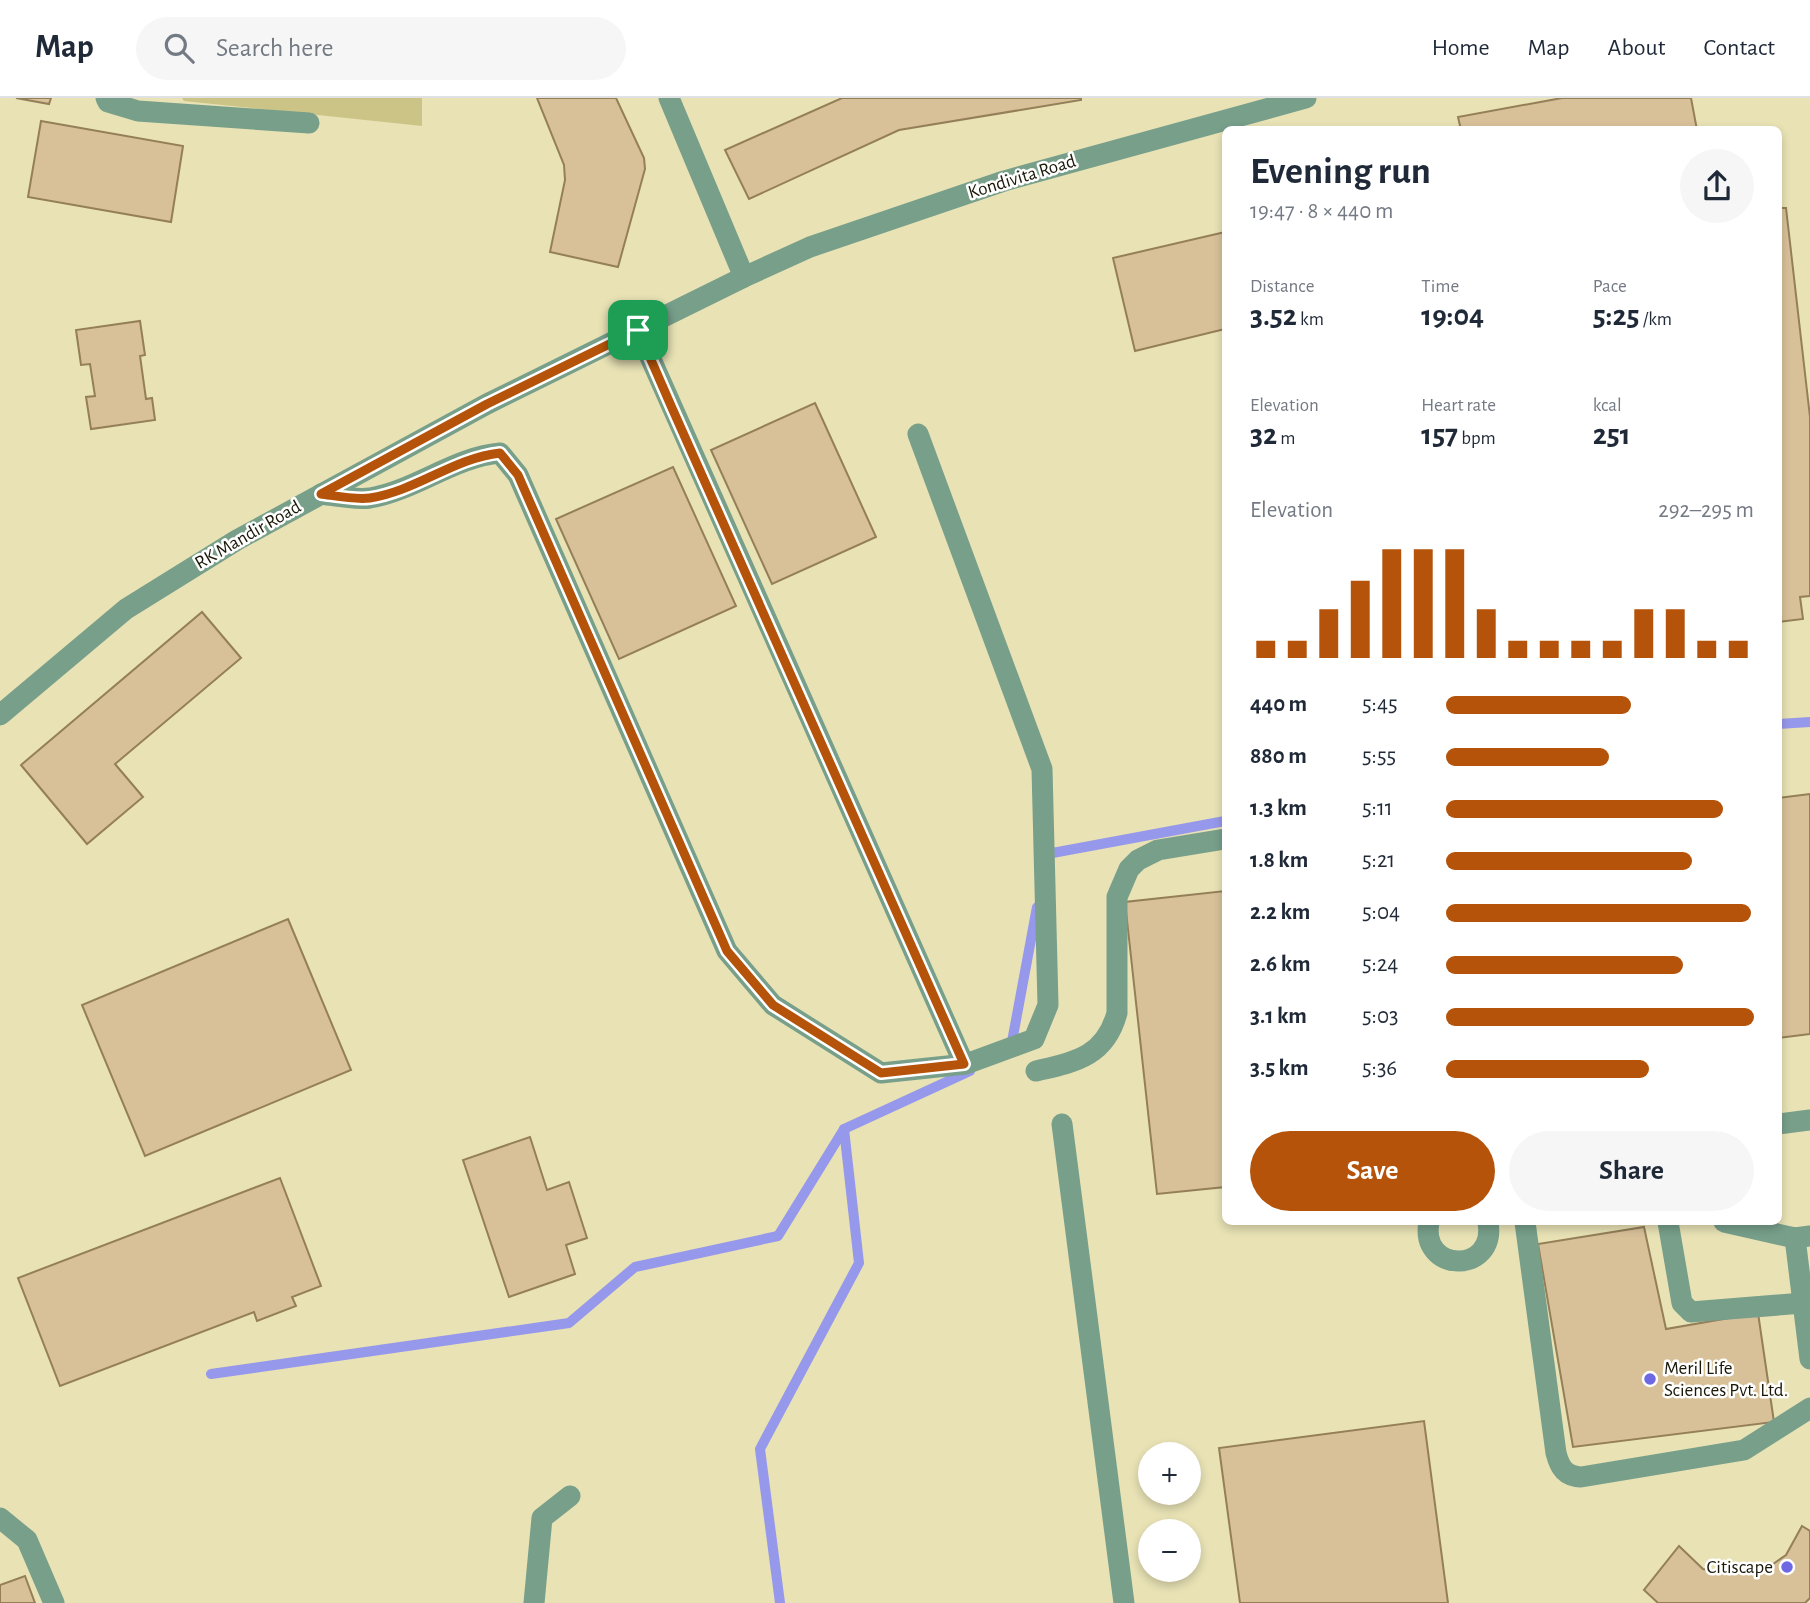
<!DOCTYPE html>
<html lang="en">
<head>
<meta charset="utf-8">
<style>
	:root { --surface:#fff; --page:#f6f6f7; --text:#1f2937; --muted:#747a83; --line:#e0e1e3; --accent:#b45309 }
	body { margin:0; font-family:"Alegreya Sans",sans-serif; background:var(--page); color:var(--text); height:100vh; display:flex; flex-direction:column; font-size:26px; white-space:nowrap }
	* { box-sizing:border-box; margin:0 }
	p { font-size:23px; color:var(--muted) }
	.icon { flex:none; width:38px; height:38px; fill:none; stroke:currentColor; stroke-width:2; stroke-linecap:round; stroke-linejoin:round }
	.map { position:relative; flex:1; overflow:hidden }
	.drawer { position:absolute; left:1222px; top:28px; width:560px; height:1099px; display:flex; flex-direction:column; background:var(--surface); border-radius:10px; box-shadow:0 4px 10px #0003 }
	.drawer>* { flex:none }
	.buttons { position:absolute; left:1138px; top:1344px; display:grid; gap:14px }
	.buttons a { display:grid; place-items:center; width:63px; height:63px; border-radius:50%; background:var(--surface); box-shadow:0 4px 10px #0003; font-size:35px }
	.pin { position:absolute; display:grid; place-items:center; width:60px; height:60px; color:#fff; margin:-30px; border-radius:14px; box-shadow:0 4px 10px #0006 }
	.round { display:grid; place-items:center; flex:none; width:74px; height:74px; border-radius:37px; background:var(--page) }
	.head { display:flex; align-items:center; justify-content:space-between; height:119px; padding:0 28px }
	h1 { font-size:38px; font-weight:600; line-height:52px }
	.metrics { display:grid; grid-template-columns:repeat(3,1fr); gap:10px; height:119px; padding:7px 28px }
	.metrics div { display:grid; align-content:center }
	.metrics b { font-size:30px; font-weight:600 }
	.metrics small { font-size:19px; font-weight:400 }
	.metrics p { font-size:19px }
	.chart { height:196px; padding:14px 28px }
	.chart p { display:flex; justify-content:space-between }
	.chart svg { width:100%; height:126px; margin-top:7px; stroke:var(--accent); stroke-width:6 }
	.action { display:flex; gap:14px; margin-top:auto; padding:14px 28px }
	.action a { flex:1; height:80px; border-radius:42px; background:var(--accent); color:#fff; font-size:28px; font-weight:600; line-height:80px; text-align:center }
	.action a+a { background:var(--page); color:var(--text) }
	ul { padding:0 28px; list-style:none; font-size:23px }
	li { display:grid; grid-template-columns:112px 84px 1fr; align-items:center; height:52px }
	li i { height:18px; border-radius:9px; background:var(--accent) }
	header { display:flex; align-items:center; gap:42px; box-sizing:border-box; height:98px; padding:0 35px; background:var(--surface); border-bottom:2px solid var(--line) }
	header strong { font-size:33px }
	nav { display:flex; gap:38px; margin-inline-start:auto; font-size:24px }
	.search { width:490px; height:63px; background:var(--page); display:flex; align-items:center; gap:18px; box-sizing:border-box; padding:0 24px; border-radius:38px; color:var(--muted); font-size:26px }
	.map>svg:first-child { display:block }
	.green { fill:#ccc486 }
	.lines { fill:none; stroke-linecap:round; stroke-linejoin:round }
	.stream { stroke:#9698eb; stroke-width:10 }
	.building { fill:#d8c199; stroke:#947f59; stroke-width:2 }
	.minor { stroke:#779f8a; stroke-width:21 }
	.route-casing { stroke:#fff; stroke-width:14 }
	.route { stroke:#b45309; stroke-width:9 }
	.poi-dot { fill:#6f68e3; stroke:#fff; stroke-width:2.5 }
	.labels { text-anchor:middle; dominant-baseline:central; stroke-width:5; stroke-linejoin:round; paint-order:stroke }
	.street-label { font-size:19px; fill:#191706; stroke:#fff }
	.poi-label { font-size:19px; fill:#191706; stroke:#fff; text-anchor:start }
</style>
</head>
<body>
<header>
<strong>Map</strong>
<div class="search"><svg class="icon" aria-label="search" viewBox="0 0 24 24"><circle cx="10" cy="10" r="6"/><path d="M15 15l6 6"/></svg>Search here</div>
<nav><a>Home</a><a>Map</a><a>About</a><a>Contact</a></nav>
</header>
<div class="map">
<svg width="1810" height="1505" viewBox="0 0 1810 1505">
	<rect width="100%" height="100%" fill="#e8e2b5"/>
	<path class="green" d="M182,0H422V28L184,3Z"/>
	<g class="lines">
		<g class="stream">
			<path d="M1778,626L1810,624"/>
			<path d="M1046,759L1047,756L1225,723"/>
			<path d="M1011,949L1037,809"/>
			<path d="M211,1276L569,1225L635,1169L778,1138L844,1031"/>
			<path d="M780,1505L760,1351L859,1165L844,1031L970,973"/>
		</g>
	</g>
	<g class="building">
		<path d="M16,0H51L49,6Z"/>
		<path d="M537,0H616L644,60L645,71L618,169L550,154L565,82L564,67Z"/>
		<path d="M842,0H1081V2L899,32L749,101L725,52Z"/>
		<path d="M1562,0H1691L1697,32H1461L1458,19Z"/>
		<path d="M41,23L183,48L171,124L28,99Z"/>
		<path d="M1778,110H1786L1810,319V498L1800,499L1803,521L1778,524Z"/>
		<path d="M1225,134V231L1135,253L1113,160Z"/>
		<path d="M140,223L145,257L140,258L146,301L152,300L155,322L91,331L86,299L95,298L90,266L81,267L76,232Z"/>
		<path d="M815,305L876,439L772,486L711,352Z"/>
		<path d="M673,369L736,508L619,561L556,421Z"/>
		<path d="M202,514L241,560L115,666L143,699L87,746L21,667Z"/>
		<path d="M1810,696V936L1778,940V700Z"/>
		<path d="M1225,793V1089L1157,1096L1125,804Z"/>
		<path d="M288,821L351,972L145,1058L82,907Z"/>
		<path d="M530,1039L547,1092L569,1084L587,1140L566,1147L575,1176L509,1199L463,1062Z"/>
		<path d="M280,1080L321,1188L292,1199L296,1208L257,1223L254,1214L60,1288L18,1180Z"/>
		<path d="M1644,1129L1666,1231L1758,1215L1774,1324L1573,1349L1538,1146Z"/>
		<path d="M1424,1323L1448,1505H1240L1219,1350Z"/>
		<path d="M1802,1428L1810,1433V1500L1805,1505H1658L1644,1492L1679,1448L1703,1471L1723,1475L1748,1474L1773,1466L1786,1457Z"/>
		<path d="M25,1478L35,1505H0V1487Z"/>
	</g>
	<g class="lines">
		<g class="minor">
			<path d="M106,0L108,4L138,13L309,25"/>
			<path d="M669,0L744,179"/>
			<path d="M638,232L964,966"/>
			<path d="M321,396C336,398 355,402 370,400C416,392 454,359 500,355L518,377L727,853L773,907L881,975L966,966L1034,941L1048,907L1042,671L918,336"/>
			<path d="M0,617L126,511L237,442L487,306L744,179L810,149L1004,83L1306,0"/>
			<path d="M1036,973C1075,964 1105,959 1117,915V799L1129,771L1138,762L1158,752L1225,741"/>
			<path d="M1062,1026L1124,1505"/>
			<path d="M1778,1026L1810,1022"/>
			<path d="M1429,1124C1419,1175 1497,1177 1488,1124"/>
			<path d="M1525,1124L1556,1355C1560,1370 1565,1378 1581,1379L1744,1352L1810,1310"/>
			<path d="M1668,1124L1682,1205L1691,1214L1803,1205"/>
			<path d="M1724,1124L1795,1140L1810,1138"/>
			<path d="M1795,1140L1810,1261"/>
			<path d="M0,1420L27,1442L54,1505"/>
			<path d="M534,1505L542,1420L570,1398"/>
		</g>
	</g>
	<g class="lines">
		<g class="route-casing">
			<path id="route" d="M638,232L672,310L964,966L881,975L773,907L727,853L518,377L500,355C454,360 416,393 370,400C355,402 336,398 321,396L487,306Z"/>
		</g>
		<use href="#route" class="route"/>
	</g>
	<g class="poi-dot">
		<circle cx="1650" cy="1281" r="7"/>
		<circle cx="1787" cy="1469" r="7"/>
	</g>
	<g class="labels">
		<g class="street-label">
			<text transform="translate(1022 79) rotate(-17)">Kondivita Road</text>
			<text transform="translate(248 437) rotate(-30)">RK Mandir Road</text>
		</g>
		<g class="poi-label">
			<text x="1664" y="1270">Meril Life<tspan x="1664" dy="22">Sciences Pvt. Ltd.</tspan></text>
			<text x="1773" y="1469" text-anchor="end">Citiscape</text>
		</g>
	</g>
</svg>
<div class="buttons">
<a>+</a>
<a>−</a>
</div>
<div class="pin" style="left:638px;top:232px;background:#1e9e55"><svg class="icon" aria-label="arrive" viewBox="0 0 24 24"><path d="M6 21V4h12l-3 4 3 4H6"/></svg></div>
<section class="drawer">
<div class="head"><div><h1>Evening run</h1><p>19:47 · 8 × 440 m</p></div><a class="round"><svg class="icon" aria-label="share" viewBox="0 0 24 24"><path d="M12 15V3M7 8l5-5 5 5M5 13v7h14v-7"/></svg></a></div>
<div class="metrics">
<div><p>Distance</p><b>3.52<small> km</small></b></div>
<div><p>Time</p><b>19:04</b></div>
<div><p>Pace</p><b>5:25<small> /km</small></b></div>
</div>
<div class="metrics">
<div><p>Elevation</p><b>32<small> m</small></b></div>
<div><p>Heart rate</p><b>157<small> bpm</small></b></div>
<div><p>kcal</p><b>251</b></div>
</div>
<div class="chart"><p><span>Elevation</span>292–295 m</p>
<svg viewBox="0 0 160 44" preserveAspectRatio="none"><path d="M5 44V38M15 44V38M25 44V27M35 44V17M45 44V6M55 44V6M65 44V6M75 44V27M85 44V38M95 44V38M105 44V38M115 44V38M125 44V27M135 44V27M145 44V38M155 44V38"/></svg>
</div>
<ul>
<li><b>440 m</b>5:45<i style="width:60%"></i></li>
<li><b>880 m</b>5:55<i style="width:53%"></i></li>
<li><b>1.3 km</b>5:11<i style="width:90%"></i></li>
<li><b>1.8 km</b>5:21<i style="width:80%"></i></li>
<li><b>2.2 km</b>5:04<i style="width:99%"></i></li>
<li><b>2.6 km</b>5:24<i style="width:77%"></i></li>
<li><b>3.1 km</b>5:03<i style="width:100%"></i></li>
<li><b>3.5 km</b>5:36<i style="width:66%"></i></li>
</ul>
<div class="action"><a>Save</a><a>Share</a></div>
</section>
</div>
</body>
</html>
